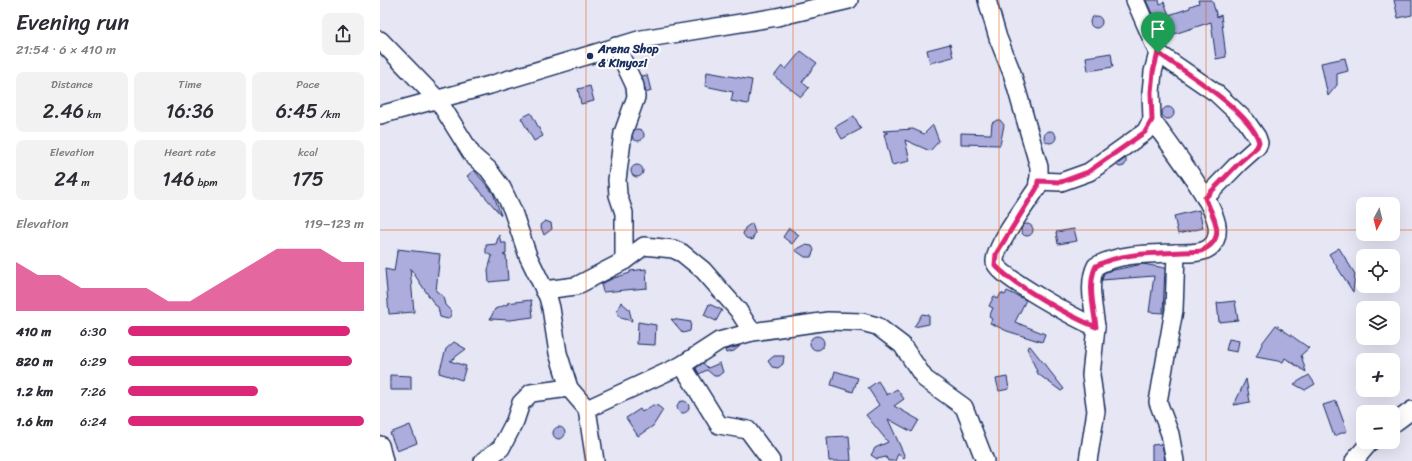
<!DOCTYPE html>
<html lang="en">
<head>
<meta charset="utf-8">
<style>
	:root { --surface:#fff; --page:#f2f2f3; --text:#2b2b33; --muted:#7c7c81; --accent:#db2777 }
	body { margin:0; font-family:Sriracha,sans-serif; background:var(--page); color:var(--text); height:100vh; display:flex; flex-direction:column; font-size:15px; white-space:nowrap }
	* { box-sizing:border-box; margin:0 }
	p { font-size:13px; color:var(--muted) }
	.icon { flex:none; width:22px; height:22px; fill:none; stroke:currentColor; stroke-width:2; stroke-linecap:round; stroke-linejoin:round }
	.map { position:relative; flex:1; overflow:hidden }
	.side { display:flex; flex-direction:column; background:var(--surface); width:380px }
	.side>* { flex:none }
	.needle { width:26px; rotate:187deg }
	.buttons { position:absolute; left:976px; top:197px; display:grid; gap:8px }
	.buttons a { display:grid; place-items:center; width:44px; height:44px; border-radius:8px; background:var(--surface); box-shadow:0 4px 16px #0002; font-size:20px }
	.pin { position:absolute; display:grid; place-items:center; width:34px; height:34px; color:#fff; margin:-41px -17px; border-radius:50% 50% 50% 0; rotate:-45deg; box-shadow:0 0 4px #0007 }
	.pin .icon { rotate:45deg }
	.round { display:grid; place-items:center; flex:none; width:42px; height:42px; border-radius:8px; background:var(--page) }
	.summary { display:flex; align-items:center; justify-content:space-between; height:68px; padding:0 16px }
	h1 { font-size:22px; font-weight:600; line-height:30px }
	.stats { display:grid; grid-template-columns:repeat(3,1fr); gap:6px; height:68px; padding:4px 16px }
	.stats div { display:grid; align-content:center; border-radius:8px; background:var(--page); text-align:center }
	.stats b { font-size:20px; font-weight:600 }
	.stats small { font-size:11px; font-weight:400 }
	.stats p { font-size:11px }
	.chart { height:112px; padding:8px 16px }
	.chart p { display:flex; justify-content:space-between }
	.chart svg { width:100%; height:72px; margin-top:4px; fill:var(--accent); opacity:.7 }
	ul { padding:0 16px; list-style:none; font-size:13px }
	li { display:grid; grid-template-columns:64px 48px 1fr; align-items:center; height:30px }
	li i { height:10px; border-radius:5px; background:var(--accent) }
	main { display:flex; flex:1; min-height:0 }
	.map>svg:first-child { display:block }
	.building { fill:#acacdd; stroke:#1b2f5e }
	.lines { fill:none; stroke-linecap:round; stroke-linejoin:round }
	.minor-casing { stroke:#1b2f5e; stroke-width:20 }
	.minor { stroke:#fff; stroke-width:17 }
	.route-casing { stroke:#fff; stroke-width:8 }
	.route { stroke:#db2777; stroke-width:5 }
	.grid { fill:none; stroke:#de5710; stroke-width:1; stroke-opacity:0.55 }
	.poi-dot { fill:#1b2f5e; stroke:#fff; stroke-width:1.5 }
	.labels { text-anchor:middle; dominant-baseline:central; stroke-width:4; stroke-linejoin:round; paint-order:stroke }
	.poi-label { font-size:12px; font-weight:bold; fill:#1b2f5e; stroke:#fff; text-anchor:start }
</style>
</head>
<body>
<main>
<section class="side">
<div class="summary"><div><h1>Evening run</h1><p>21:54 · 6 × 410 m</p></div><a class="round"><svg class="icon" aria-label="share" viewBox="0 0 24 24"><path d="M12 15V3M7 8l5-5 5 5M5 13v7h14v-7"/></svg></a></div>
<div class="stats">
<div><p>Distance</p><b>2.46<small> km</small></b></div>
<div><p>Time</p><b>16:36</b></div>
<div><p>Pace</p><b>6:45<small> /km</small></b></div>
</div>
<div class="stats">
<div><p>Elevation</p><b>24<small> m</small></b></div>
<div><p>Heart rate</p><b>146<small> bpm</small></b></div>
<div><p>kcal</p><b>175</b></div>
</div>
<div class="chart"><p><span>Elevation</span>119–123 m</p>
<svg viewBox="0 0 160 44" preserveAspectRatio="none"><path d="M0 44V14L10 22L20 22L30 30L40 30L50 30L60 30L70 38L80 38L90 30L100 22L110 14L120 6L130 6L140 6L150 14L160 14V44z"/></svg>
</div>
<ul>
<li><b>410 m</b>6:30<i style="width:94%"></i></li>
<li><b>820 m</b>6:29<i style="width:95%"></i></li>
<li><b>1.2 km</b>7:26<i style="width:55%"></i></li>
<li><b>1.6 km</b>6:24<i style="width:100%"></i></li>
</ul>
</section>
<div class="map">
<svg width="1032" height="461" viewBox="0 0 1032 461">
	<rect width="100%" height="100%" fill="#e6e6f5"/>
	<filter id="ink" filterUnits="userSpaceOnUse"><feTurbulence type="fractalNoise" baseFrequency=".025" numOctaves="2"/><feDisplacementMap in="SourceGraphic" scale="8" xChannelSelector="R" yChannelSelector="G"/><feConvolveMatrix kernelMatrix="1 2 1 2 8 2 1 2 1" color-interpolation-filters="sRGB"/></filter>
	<g filter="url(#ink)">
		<g class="building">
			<path d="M766,0H779L780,4L784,2L789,15L810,8V6L819,3L818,0H832L837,17L841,15L846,57L836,59L831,22L785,37L780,23L777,25Z"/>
			<path d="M1014,0H1032V15L1018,18Z"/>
			<circle cx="716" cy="22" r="6"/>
			<path d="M570,44L573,57L550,63L547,50Z"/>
			<path d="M421,51L437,63L422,82L429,88L421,97L394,76L402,66L406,69Z"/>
			<path d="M731,53L733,67L708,71L706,57Z"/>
			<path d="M965,58L968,71L957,74V85L948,96L941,63Z"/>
			<path d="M327,72L372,80L368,104L351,101L353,92L325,86Z"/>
			<path d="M267,75L271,91L266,93L262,76Z"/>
			<path d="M210,86L214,101L201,104L198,89Z"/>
			<circle cx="788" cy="113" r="6"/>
			<path d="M151,113L163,136L154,141L141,118Z"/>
			<path d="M474,116L481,129L462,139L455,127Z"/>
			<path d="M617,120H620L624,125L620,145L581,144V133L611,134L612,123Z"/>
			<path d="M553,125L559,141L550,151L525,140L530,161L512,165L504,134L508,133L503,131L533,129L544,134Z"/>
			<circle cx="258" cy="135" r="6"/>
			<circle cx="670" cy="137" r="6"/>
			<path d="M746,158V163L744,166L740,167L736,165Z"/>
			<circle cx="257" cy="171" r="6"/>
			<path d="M94,170L113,193L121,215L87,176Z"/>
			<path d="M819,210L823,228L798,234L794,216Z"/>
			<path d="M165,221L171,223L172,229L164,235L160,225Z"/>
			<path d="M372,223L375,233L372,240L366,238L363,234L365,228Z"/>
			<circle cx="647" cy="230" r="6"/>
			<path d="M409,228L419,235L412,244L403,237Z"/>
			<path d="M694,229L697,241L678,244L676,232Z"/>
			<path d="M119,235L121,243H126V254L123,255H126L128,280L109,282L108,270L112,256L106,253V245L116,244Z"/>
			<path d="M425,245L432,246L434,250L431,257H425L415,250Z"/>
			<path d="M959,248L975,274L973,292L949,254Z"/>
			<path d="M17,249L60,254L56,291L63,296L65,305L71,311V315L68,319L60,317L58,307L55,305L30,268L34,312L9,314L5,269L14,271L17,252L19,251Z"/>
			<path d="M763,264L785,268L783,313L769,312L774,276L722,280L724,273L729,271Z"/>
			<path d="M266,269L267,288L223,292L221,284L234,278L250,273V271Z"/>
			<path d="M627,291L646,300L635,322L665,334L662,342L627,331L610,323L612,319L609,317L613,308L609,306L614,296L618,299L621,293L625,295Z"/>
			<path d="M151,300L153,317L130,320L110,319L115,309L128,304L127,303Z"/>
			<path d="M855,301L858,320L839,322L837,303Z"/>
			<path d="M241,302L249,309L252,321L241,318L238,315L237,311Z"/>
			<path d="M329,304L342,310L336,321L324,315Z"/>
			<path d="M542,314L549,315V324L534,327Z"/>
			<path d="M291,319L311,322L310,331L303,333Z"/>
			<path d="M258,322L276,325L275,345L257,344Z"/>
			<path d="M896,325L929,348L921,355L926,372L905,358L903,362L876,357L883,342Z"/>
			<circle cx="437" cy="343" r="7"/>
			<path d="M849,339L859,341L857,352L846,350Z"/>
			<path d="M74,342L86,349L70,361L86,366L82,380L59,373L66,349Z"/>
			<path d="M360,346L354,351L346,353L345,350Z"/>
			<path d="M650,346L684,389L681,391L658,374L647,348Z"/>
			<path d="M394,356H404L403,364L398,368L392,367L388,361Z"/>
			<path d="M323,363L328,368L340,363L343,372L338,376H334L327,370L319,374L316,368Z"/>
			<path d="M455,371L478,378L473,392L451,385Z"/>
			<path d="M10,375L31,376V390H10Z"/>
			<path d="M929,375L935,384L925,390L914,384Z"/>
			<path d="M627,377L629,389L619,391L616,379Z"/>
			<path d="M866,379L870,402L854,405Z"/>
			<path d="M498,381L507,395L517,389L524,399L514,406L539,420L532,432L508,419L525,457L522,458L518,454L515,461H508L506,457L497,459L491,455L495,448L508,442L486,415L499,405L488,388Z"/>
			<circle cx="303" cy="407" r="6"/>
			<path d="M956,401L967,431L954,436L943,405Z"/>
			<path d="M273,405L278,406L283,410L273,426L258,436L246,418L260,409L262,412Z"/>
			<path d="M30,425L37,443L17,451L10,433Z"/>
			<circle cx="179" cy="433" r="6"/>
			<path d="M469,436L471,461H449L447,437Z"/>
			<path d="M782,444L785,461H772V445Z"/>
		</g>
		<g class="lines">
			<g class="minor-casing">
				<g id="minor">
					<path d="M607,0L618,38L632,73L659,167V178L657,188C648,202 614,247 615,262C615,275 701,321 716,327L711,375L716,411L708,461"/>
					<path d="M755,0L778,53L836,93L866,121L877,137L879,143L877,147L859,163L825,198"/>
					<path d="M0,40L58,100L93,156L108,169L122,188L132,209L148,256L168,297L171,308L178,353L189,388L207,409L215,461"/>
					<path d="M236,46L255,86L256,97L243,133L237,180L238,195L244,213V261"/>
					<path d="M0,115L110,85L262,39L397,17L469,0"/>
					<path d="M658,181L681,182L709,172L765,132L772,120L771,92L773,72L778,53"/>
					<path d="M164,290L196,286L244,261L264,246L293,249L302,253L323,270L358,310L372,332L448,321L482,322L497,326L522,345L545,379L584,407L605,461"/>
					<path d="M716,327C714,309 707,283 716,266C740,253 770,254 796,253C806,253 821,254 829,248C836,243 838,234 837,226C834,201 788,143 772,120"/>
					<path d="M302,365L339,425L368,430L391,461"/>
					<path d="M207,409L302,365L339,341L372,332"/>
					<path d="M1013,424L1032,410"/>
					<path d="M0,445L4,461"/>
					<path d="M103,461L121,448L135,421L141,403L151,393L189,388"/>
					<path d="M795,461L790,434L778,402L794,310L796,253"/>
					<path d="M974,461L990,442"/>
				</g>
			</g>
			<use href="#minor" class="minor"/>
		</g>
	</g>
	<g class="lines" filter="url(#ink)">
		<g class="route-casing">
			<path id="route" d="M778,53C804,71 871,112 879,142L877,147L859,163L825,198C834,218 848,239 821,251C789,254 745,250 716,266C707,283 714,309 716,327C691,317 633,285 615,265L616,254L657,188L658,181L681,182L708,172L765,132L772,120L771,92L773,72Z"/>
		</g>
		<use href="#route" class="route"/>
	</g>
	<path class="grid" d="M206,0V461M413,0V461M619,0V461M826,0V461M0,230H983M1013,230H1032"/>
	<circle class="poi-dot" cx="210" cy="56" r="4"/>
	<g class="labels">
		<g class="poi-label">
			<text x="218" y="49">Arena Shop<tspan x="218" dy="14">&amp; Kinyozi</tspan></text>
		</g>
	</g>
</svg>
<div class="buttons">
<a><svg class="needle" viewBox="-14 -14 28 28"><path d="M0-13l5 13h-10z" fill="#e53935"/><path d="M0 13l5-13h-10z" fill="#7c7c81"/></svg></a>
<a><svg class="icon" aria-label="locate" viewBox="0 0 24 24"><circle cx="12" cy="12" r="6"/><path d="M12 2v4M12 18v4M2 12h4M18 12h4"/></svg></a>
<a><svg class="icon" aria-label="layers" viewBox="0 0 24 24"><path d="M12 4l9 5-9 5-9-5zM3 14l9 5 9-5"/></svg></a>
<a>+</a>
<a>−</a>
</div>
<div class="pin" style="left:778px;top:53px;background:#1e9e55"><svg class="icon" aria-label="arrive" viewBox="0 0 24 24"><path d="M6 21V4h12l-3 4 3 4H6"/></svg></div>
</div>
</main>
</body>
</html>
